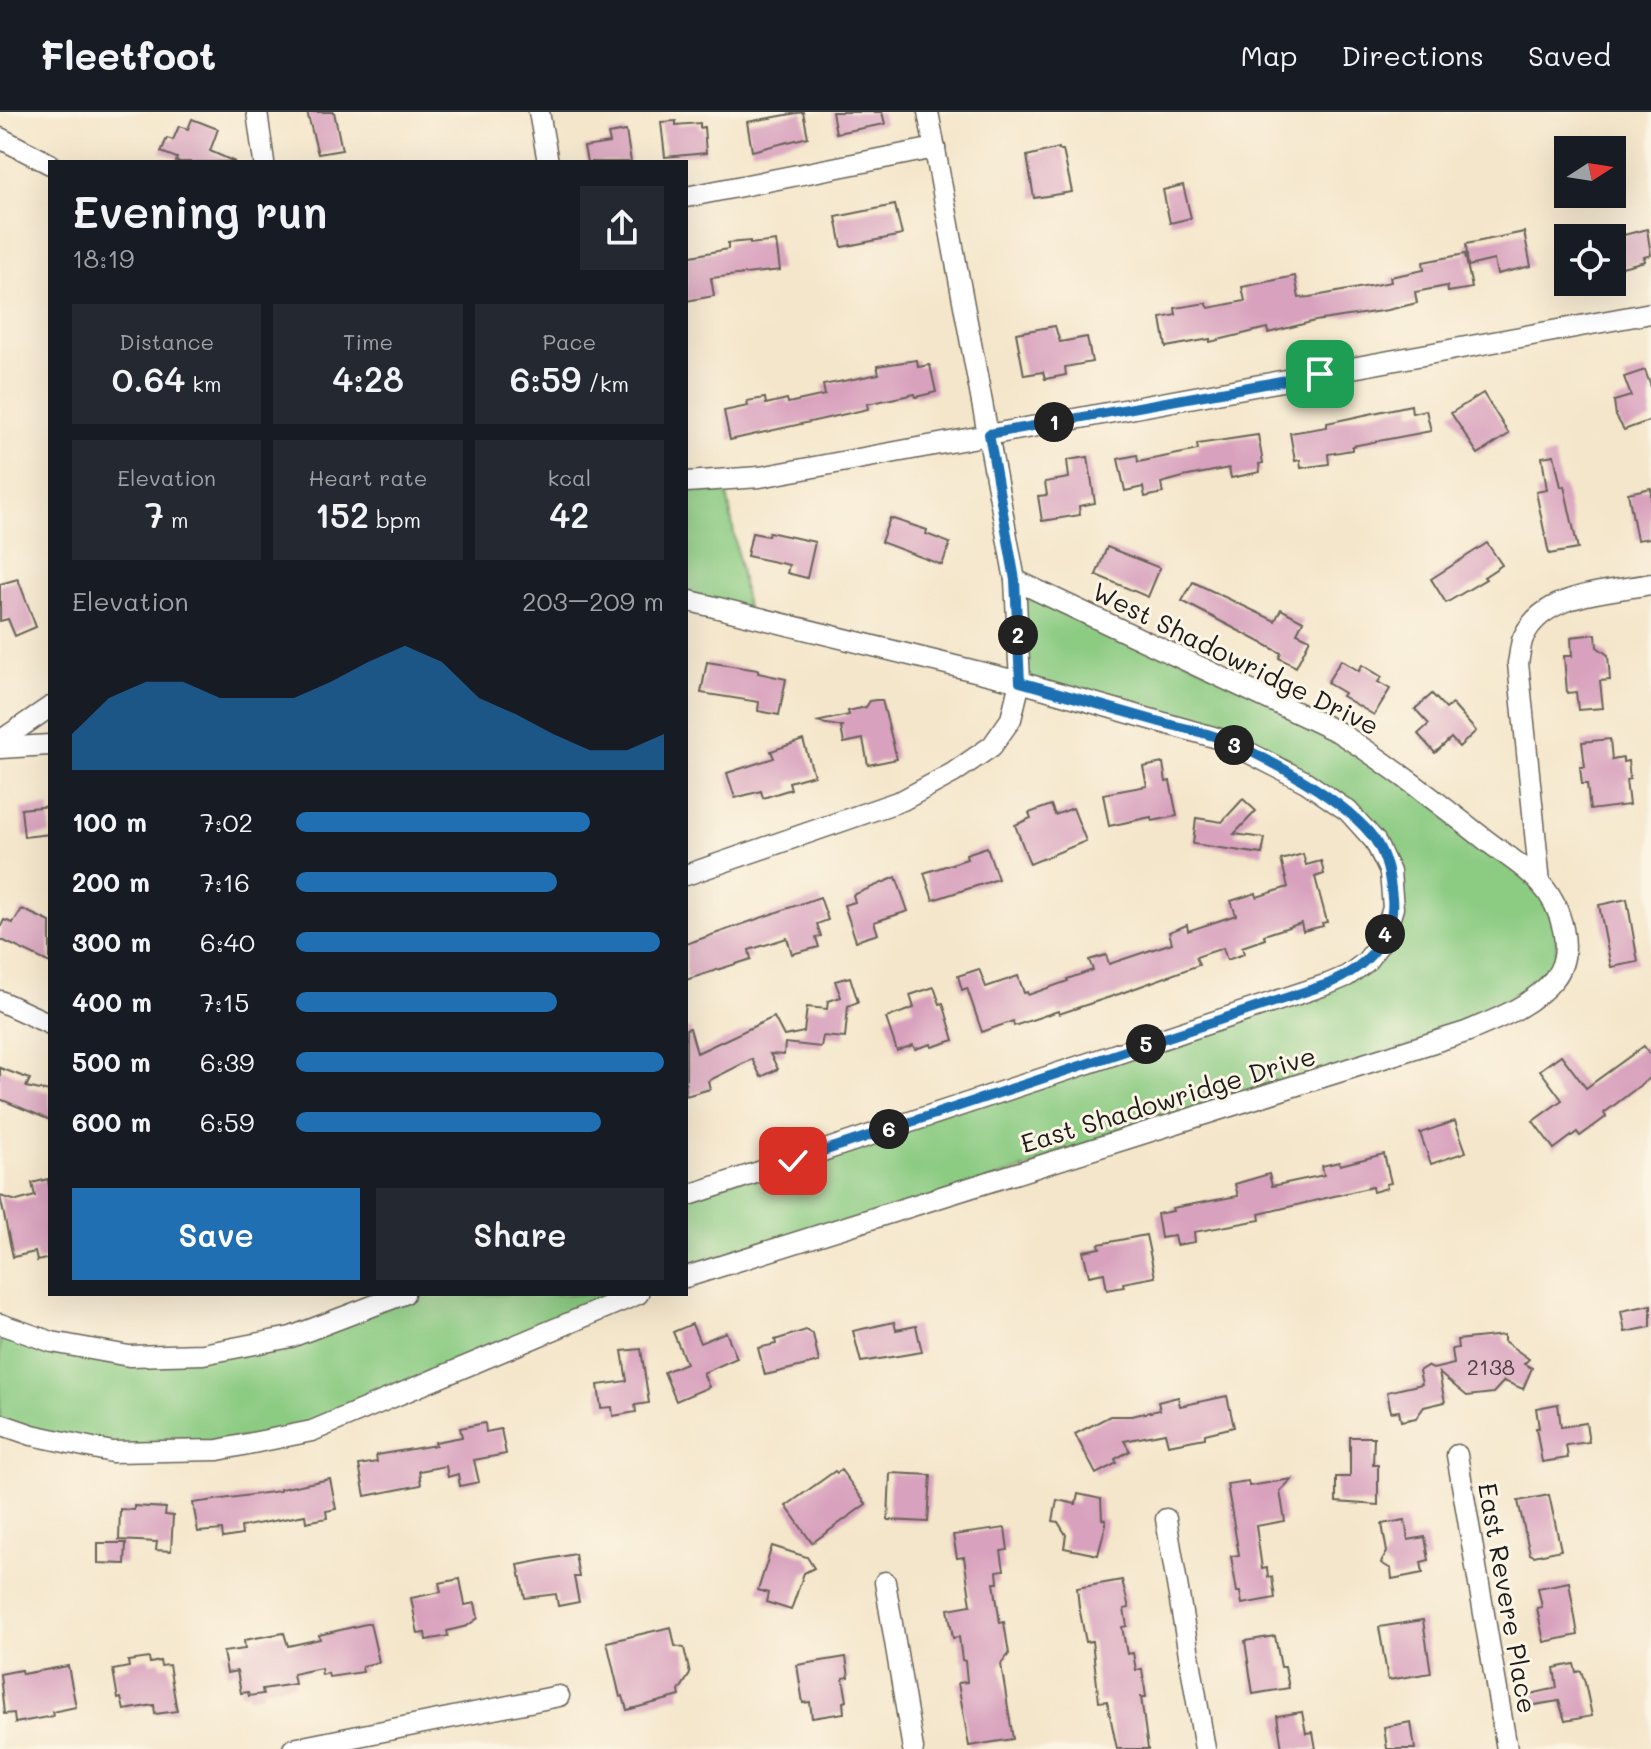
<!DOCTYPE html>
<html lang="en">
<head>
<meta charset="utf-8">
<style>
	:root { --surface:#171b24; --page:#242831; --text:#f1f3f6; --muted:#9ea1a6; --line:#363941; --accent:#1f6fb2 }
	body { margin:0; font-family:Mali,sans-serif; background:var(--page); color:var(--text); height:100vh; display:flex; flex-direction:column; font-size:30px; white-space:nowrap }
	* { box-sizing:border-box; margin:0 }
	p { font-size:26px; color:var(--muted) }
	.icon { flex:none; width:44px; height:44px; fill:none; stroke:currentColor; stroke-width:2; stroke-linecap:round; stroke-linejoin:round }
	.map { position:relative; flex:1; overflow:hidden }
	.side { position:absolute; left:48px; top:48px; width:640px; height:1136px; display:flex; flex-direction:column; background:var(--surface); border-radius:0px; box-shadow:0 8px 32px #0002 }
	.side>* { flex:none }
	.needle { width:52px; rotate:78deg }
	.buttons { position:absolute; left:1554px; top:24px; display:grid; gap:16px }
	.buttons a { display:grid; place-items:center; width:72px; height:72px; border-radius:0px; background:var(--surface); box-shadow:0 8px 32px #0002; font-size:40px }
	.pin { position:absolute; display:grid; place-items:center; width:68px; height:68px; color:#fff; margin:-34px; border-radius:16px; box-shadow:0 4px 12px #0006 }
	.km { position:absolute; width:40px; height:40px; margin:-20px; border-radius:50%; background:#222; color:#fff; font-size:22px; line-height:40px; text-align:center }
	.round { display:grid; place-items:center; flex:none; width:84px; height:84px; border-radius:0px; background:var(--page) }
	.headline { display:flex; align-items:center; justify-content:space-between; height:136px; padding:0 24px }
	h1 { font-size:44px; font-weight:600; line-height:60px }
	.figures { display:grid; grid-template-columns:repeat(3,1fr); gap:12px; height:136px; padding:8px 24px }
	.figures div { display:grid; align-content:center; border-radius:0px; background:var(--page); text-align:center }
	.figures b { font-size:34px; font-weight:600 }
	.figures small { font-size:22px; font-weight:400 }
	.figures p { font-size:22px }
	.chart { height:224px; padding:16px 24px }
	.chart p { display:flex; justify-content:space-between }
	.chart svg { width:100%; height:144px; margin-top:8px; fill:var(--accent); opacity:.7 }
	.cta { display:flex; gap:16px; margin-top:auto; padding:16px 24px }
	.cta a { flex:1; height:92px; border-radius:0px; background:var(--accent); color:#fff; font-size:32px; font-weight:600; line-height:92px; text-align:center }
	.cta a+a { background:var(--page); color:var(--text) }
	ul { padding:0 24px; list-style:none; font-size:26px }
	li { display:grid; grid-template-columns:128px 96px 1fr; align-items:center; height:60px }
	li i { height:20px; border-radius:10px; background:var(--accent) }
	header { display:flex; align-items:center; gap:48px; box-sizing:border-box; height:112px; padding:0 40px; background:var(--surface); border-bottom:2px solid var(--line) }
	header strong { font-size:38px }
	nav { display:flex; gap:44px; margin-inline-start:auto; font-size:28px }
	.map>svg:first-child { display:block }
	.green { fill:#8bcb82; stroke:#54744f; stroke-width:2 }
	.building { fill:#d8a1bd }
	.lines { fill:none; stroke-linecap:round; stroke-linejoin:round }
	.minor-casing { stroke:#686359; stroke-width:23 }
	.minor { stroke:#fff; stroke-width:20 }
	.route-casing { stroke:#fff; stroke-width:16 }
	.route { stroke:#1f6fb2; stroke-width:10 }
	.labels { text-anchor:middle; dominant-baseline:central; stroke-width:6; stroke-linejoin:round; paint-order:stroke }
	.number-label { font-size:22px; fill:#4b3d44 }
	.street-label { font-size:26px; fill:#1c1c1c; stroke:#fcf5e5 }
</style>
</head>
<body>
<header>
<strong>Fleetfoot</strong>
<nav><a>Map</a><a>Directions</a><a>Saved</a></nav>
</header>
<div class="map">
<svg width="1651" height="1637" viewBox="0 0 1651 1637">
	<rect width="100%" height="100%" fill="#fcf5e5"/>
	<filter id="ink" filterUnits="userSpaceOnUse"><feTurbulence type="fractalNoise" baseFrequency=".0125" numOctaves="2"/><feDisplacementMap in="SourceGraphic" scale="16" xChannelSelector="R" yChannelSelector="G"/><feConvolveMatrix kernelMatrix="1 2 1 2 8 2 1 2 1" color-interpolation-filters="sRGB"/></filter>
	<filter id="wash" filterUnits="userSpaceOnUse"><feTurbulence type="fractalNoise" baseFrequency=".006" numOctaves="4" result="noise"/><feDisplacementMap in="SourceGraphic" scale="32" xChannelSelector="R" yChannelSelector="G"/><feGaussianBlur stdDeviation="1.8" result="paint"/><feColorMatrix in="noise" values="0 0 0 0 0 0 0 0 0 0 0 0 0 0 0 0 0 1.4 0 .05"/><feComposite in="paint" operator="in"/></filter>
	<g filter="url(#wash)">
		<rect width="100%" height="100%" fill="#f4e6cb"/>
		<g class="green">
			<path d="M725,369L748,503L686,488V370Z"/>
			<path d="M1015,468L1338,620L1540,771L1557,799L1556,865L1505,904L686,1165V1084L1328,872L1383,827L1390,760L1348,699L1224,628L1020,570Z"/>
			<path d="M404,1182H638L312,1319L112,1340L0,1312V1212L52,1230L203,1242Z"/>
		</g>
		<g id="blocks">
			<g class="building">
				<path d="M307,0H334L342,38L318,42Z"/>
				<path d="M803,0L808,25L752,39L747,10Z"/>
				<path d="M832,0H882L885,12L836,21Z"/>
				<path d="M192,7L218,17L210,39L235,50H176L177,46L161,40L167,26L173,28L179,14L188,17Z"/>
				<path d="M676,9V13L700,11V16L704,15L706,41L665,45L661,10Z"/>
				<path d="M626,19L631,50H587L584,35L610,31L608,22Z"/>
				<path d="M1059,36V38H1063L1072,80L1034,86L1027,44Z"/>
				<path d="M1183,73L1191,106L1170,111L1163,78Z"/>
				<path d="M895,93L902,123L842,135L836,105Z"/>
				<path d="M1647,117L1651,143L1644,145L1645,149L1618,156L1616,150L1612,151V126Z"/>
				<path d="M1524,120L1531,154L1497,162L1494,148L1468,154L1466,132Z"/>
				<path d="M750,129V132L776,129L780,158L711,166L714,184L686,189V145L728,137V131Z"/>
				<path d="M1465,142L1472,176L1448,180L1447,174L1415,180L1417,191L1388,198L1315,209L1268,221L1267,216L1210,230V227L1166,235L1161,206L1176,203L1175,196L1206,191L1209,196L1245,189L1242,175L1295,164L1299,186L1310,185L1391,170L1390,165L1424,158L1423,150Z"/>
				<path d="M1055,214L1060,230L1087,225L1092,250L1065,255L1066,263L1045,267L1043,260L1024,263L1016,221Z"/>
				<path d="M917,248L918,255L930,253L936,280L916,285L915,282L867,292L868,297L730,328L724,299L748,294L747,289L765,286L766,292L787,287L788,291L825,283L823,273L879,262L877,254Z"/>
				<path d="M1645,258L1651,275V308L1624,318L1616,304L1614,289L1631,284L1624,265Z"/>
				<path d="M1483,281L1509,322L1478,342L1451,301Z"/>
				<path d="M1411,293L1412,301L1426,298L1431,319L1352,334V338L1328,342L1329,352L1301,356L1300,348L1295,349L1290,321L1327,315V311Z"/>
				<path d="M1258,323L1263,351L1259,352L1260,360L1231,366L1229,356L1183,365L1161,371L1163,381L1145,385L1143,375L1125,379L1118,347L1137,343L1138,350L1198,338L1197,332Z"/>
				<path d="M1554,343L1561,375L1564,374L1578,437L1549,442L1536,380L1547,378L1542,345Z"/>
				<path d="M1088,345L1095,391L1079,394L1080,403L1042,409L1038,384L1047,383L1045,370L1069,366L1067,348Z"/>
				<path d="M1651,376V426L1637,428L1628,381Z"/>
				<path d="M890,406L927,418L926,422L950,431L942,453L881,430Z"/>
				<path d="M769,420L815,430L807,466L787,461L789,453L747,444L752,421L768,424Z"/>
				<path d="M1487,431L1502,453L1484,465L1486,467L1446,491L1431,467Z"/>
				<path d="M1107,435L1160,456L1148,485L1096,463Z"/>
				<path d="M18,467L36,515L15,524L8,507L0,509V472Z"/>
				<path d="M1193,470L1275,509L1281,497L1303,509L1297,521L1310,527L1296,555L1279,546L1281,541L1182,489Z"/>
				<path d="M1596,522L1597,535L1608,543L1610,568L1600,569L1603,596L1578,598L1576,580L1567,581L1564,544H1572L1571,525Z"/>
				<path d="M1341,548L1359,559L1362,553L1382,565L1378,570L1390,577L1374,603L1342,584L1344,581L1327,571Z"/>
				<path d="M707,550L758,558V561L786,567L779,603L758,599L759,590L701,581Z"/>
				<path d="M1432,582L1446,597L1452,592L1476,619L1459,635L1451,626L1435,641L1418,622L1429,612L1415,597Z"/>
				<path d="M876,588H882L897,647L868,653L863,627L844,631L841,616L843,615L816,610L849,603L848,599L866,595L870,589Z"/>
				<path d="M1610,627L1612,648L1623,646V650L1628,649L1630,667L1626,668L1629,693L1590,698L1587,672H1582L1580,655H1585L1582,630Z"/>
				<path d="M803,628L814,663L789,670L791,677L763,686L761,679L735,686L727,661L774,646L771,639Z"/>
				<path d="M1163,651L1166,670L1170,669L1177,704L1152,709L1151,705L1109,714L1103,682L1147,674L1143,655Z"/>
				<path d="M1243,687L1256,699L1234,722L1265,726L1262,742L1193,732L1196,706L1222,710Z"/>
				<path d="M1051,693L1055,703L1073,696L1086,729L1030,752L1015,713L1031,706L1029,701Z"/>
				<path d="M50,694V722L24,725L21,697Z"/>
				<path d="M987,735L998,767L933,788L924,761L967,747L966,742Z"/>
				<path d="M1303,742L1306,753L1321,749L1324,762L1315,765L1327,810L1322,811L1323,814L1303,819L1301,811L1264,823L1265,827L1242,835L1244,842L1227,848L1223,836L1196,845L1199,853L1119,882L1059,902L1058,899L1014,914L1013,909L982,920L967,876L962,878L958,864L979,857L986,875L1018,864L1024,881L1027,880L1028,883L1068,869L1067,867L1093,858L1089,848L1106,843L1109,852L1172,831L1169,820L1187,813L1188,819L1236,803L1231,789L1256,781L1257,785L1288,775L1281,748Z"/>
				<path d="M896,765L908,799L874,810L878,822L856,829L844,793L855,790L853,783Z"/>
				<path d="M820,785L828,808L817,812L821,824L816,826L819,835L792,842L787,826L749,838L751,847L686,868V832Z"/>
				<path d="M1627,787L1638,850L1611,855L1599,793Z"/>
				<path d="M22,797L50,810V851L0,827V816L4,808L13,811Z"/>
				<path d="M850,865L858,890L848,894L845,926L823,924L821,935L785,931L784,943L770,942L778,957L761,965L752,947L708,969L710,977L686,984V917L690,916L697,941L774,905L784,924L804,920L807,895L827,897L828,889L841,885L835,869Z"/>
				<path d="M934,875L940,892L943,891L954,928L932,935L931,932L915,937L913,933L897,939L886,906L914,896L910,883Z"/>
				<path d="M1644,934L1651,944V965L1604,1001L1606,1005L1580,1024L1577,1020L1554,1037L1533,1009L1562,988L1540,958L1561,943L1586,976Z"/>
				<path d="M0,956L30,967L26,975L50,980V1008L0,987Z"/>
				<path d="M1455,1009L1466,1040L1431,1052L1420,1021Z"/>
				<path d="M1384,1042L1391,1071L1386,1072L1387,1076L1373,1080L1372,1075L1259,1102L1260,1108L1194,1120L1195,1130L1176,1133L1174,1124L1161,1126L1157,1102L1173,1099L1172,1096L1238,1084L1235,1072L1269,1062L1272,1074L1324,1063L1322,1054L1339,1050L1340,1053Z"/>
				<path d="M48,1067L50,1079V1146L37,1149L35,1140L13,1145L0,1084L17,1089L35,1084L32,1071Z"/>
				<path d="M1146,1123L1155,1165L1123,1171L1124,1175L1107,1178L1104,1161L1089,1164L1083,1139L1100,1136L1099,1132Z"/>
				<path d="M1651,1193V1215L1625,1220L1621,1199Z"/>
				<path d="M894,1210L896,1218L916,1214L922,1240L861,1250L853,1219Z"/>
				<path d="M692,1212L700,1231L726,1220L737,1246L703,1261L709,1275L676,1289L664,1260L686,1251L673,1220Z"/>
				<path d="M806,1218L813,1222L819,1250L765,1263L758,1236L776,1232L775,1228Z"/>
				<path d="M1504,1223V1229L1529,1247L1524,1252L1532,1256L1523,1277L1504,1269L1493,1281L1467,1284L1439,1261L1445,1290L1424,1295L1416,1306L1401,1309L1399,1299L1391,1300L1387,1280L1422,1272L1419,1259L1427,1254L1433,1257L1454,1252L1452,1237L1458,1236L1457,1228Z"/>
				<path d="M641,1237L649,1291L635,1293L636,1300L613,1304L612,1295L601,1296L598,1273L627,1269L622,1239Z"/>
				<path d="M1227,1284L1234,1315L1205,1322V1326L1168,1333L1165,1321L1124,1329L1130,1339L1115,1347L1117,1351L1096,1362L1075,1322L1110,1304H1131L1160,1298L1158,1290L1178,1285L1180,1294Z"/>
				<path d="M1558,1292L1561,1315L1586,1311L1589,1330L1566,1333L1568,1346L1542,1350L1536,1316H1539L1536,1296Z"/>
				<path d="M485,1311L486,1320L501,1317L506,1342L474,1348L479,1370L460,1374L458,1362L448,1365L446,1354L419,1359L421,1373L365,1384L359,1353L377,1350L376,1343L436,1333L435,1330L462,1325L460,1316Z"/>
				<path d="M1350,1325H1374L1373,1353H1378V1393L1336,1390V1365H1350Z"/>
				<path d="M841,1358L866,1392L812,1431L786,1394L835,1359L837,1361Z"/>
				<path d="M890,1361L931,1363L928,1410L888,1408Z"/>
				<path d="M330,1367L336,1397L326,1399L327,1406L306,1410L305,1403L241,1415L242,1423L223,1426L222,1418L198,1420L193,1391L280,1379V1377Z"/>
				<path d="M1292,1367L1280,1379L1285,1409L1256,1414L1262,1457L1267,1456L1268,1465H1272L1275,1486L1242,1492L1240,1480H1237L1231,1444L1239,1443L1227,1372L1248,1369L1249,1374Z"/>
				<path d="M1078,1382L1101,1387L1102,1407L1106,1408V1412L1098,1443L1064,1436L1066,1423L1058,1410L1053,1409L1057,1388L1076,1392Z"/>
				<path d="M1549,1383L1561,1438L1534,1444L1530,1442L1518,1389Z"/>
				<path d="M134,1394L166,1396L165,1403L173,1404L171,1439L156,1438L157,1430L119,1428L120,1397L134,1398Z"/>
				<path d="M1405,1408L1408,1428L1425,1425L1429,1448L1421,1450L1423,1461L1392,1467L1391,1457L1381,1451L1387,1440L1382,1412Z"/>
				<path d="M1005,1416L1008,1438L1001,1439L1004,1458L997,1459L998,1471H994L1000,1511L1004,1510L1009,1542L1001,1552L1013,1627L969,1634L958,1571L967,1570L965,1549L962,1548L959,1525L953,1526L948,1497L971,1493L964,1445L957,1446L953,1423Z"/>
				<path d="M98,1431H126L125,1452L98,1451Z"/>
				<path d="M772,1434L807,1445L814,1456L804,1461L791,1498L766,1490L768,1481L758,1478Z"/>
				<path d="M575,1442L579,1465H574L579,1490L558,1494L556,1482L525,1486L518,1453Z"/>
				<path d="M460,1467L465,1493L475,1491L478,1506L467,1514L447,1519L448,1524L426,1528L425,1521L418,1522L411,1486L441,1480L439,1471Z"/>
				<path d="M1122,1468L1129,1496L1124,1497L1127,1514L1122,1515L1127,1542L1133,1541L1136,1558L1142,1557L1146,1585H1141L1148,1637H1117L1107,1589L1099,1590L1092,1529L1086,1530L1079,1495L1077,1476Z"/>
				<path d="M1569,1470L1578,1523L1544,1530L1537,1496L1542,1495L1538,1476Z"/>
				<path d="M1423,1508L1431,1561L1388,1568L1379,1515Z"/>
				<path d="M370,1511L379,1550L362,1554L363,1560L329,1565L328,1561L322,1563L321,1556L293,1562L295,1572L262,1577L263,1582L249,1584L248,1580L241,1581L237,1559L227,1561L223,1540L245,1537L244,1528L284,1521L288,1534L320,1527L319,1523Z"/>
				<path d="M671,1515L675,1534L684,1536L690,1562L679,1579L680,1584L627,1598L623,1584L620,1585L607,1530Z"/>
				<path d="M1275,1524L1281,1555H1285L1289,1576L1253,1582L1245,1529Z"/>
				<path d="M846,1545L849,1565L843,1566L847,1589L843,1590L844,1601L812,1606L810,1590L803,1591L797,1553Z"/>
				<path d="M149,1546L150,1551L160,1549L161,1554L169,1553L177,1599L155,1602L154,1593L124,1598L121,1586L118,1587L113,1558L129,1555L128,1549Z"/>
				<path d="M1574,1552L1576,1560L1581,1559L1585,1571L1592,1604L1565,1609L1559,1589L1528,1594L1526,1583L1557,1576L1554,1556Z"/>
				<path d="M68,1554L76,1595L52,1600L53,1604L15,1611L14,1601L4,1602L0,1562L21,1558L22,1562Z"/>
				<path d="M1302,1600L1306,1621L1313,1620L1316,1637H1282L1277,1604Z"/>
				<path d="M1411,1610L1415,1637H1387L1384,1615Z"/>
			</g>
		</g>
	</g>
	<g filter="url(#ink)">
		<use href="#blocks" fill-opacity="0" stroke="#686359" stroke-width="2"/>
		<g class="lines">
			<g class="minor-casing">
				<g id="minor">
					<path d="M257,0L264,50"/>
					<path d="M539,0L548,50"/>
					<path d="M0,26L50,52"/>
					<path d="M686,85L935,36"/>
					<path d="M686,370L760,365L1651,201"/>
					<path d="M686,488L1020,570L1224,628L1306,670L1348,699L1375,729L1390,760L1393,796L1383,827L1366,850L1347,864L1328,872L686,1084"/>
					<path d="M0,629L50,595"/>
					<path d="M0,636L50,633"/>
					<path d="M686,763L903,688L953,661L992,634L1011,607L1020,570L1015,468L928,0"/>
					<path d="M1540,771L1518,551C1520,543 1520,533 1523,526C1543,480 1609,480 1651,472"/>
					<path d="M0,889L50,912"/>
					<path d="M686,1165L1466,920C1497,907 1532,894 1554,867C1576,840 1561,794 1540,771C1526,755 1504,742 1487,729C1438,691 1391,653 1338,620L1015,468"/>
					<path d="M0,1212L52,1230L129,1244L203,1242L291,1225L404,1182"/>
					<path d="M0,1312L32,1323L112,1340L218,1338L312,1319L638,1182"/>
					<path d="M1457,1343L1507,1637"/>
					<path d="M1166,1407L1205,1637"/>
					<path d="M885,1470L913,1637"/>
					<path d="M293,1637L559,1584"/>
				</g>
			</g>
			<use href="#minor" class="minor"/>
		</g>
	</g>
	<g class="lines" filter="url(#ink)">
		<g class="route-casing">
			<path id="route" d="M793,1049L1328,872C1363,857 1396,827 1392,786C1390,765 1387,746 1375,728C1349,690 1268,646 1225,628C1205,620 1182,616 1160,610C1114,597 1067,583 1020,570L1015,468L989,322L1320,262"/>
		</g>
		<use href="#route" class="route"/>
	</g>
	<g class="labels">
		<g class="number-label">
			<text x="1491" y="1254">2138</text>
		</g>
		<g class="street-label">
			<text transform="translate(1236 546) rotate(26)">West Shadowridge Drive</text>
			<text transform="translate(1168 987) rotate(-17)">East Shadowridge Drive</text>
			<text transform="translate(1508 1486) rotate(80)">East Revere Place</text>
		</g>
	</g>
</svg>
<div class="buttons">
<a><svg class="needle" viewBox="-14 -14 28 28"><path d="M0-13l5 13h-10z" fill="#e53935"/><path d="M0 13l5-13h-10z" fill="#9ea1a6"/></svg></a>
<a><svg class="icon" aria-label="locate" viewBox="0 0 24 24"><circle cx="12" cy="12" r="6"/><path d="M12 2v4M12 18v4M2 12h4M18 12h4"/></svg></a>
</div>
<div class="pin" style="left:1320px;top:262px;background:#1e9e55"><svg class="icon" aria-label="arrive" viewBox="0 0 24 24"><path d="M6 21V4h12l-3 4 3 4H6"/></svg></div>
<div class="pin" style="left:793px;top:1049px;background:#d93025"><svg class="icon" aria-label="check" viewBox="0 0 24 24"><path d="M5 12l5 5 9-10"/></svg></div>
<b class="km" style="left:1054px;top:310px">1</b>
<b class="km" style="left:1018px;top:523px">2</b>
<b class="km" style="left:1234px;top:633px">3</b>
<b class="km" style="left:1385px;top:822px">4</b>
<b class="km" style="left:1146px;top:932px">5</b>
<b class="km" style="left:889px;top:1017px">6</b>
<section class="side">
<div class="headline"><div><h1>Evening run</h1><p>18:19</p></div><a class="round"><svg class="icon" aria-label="share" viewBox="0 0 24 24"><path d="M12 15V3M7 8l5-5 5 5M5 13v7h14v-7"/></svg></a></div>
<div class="figures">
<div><p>Distance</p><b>0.64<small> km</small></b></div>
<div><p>Time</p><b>4:28</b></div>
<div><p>Pace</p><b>6:59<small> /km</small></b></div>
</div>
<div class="figures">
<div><p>Elevation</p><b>7<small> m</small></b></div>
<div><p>Heart rate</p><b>152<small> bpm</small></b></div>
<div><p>kcal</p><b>42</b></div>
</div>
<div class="chart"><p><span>Elevation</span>203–209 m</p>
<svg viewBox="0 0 160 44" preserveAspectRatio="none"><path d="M0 44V33L10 22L20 17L30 17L40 22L50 22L60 22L70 17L80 11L90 6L100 11L110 22L120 27L130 33L140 38L150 38L160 33V44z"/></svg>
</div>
<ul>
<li><b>100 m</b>7:02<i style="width:80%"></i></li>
<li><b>200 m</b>7:16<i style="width:71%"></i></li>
<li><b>300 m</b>6:40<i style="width:99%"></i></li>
<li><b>400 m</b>7:15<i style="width:71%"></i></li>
<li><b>500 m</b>6:39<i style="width:100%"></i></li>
<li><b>600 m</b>6:59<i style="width:83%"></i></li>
</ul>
<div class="cta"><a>Save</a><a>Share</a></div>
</section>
</div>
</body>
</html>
